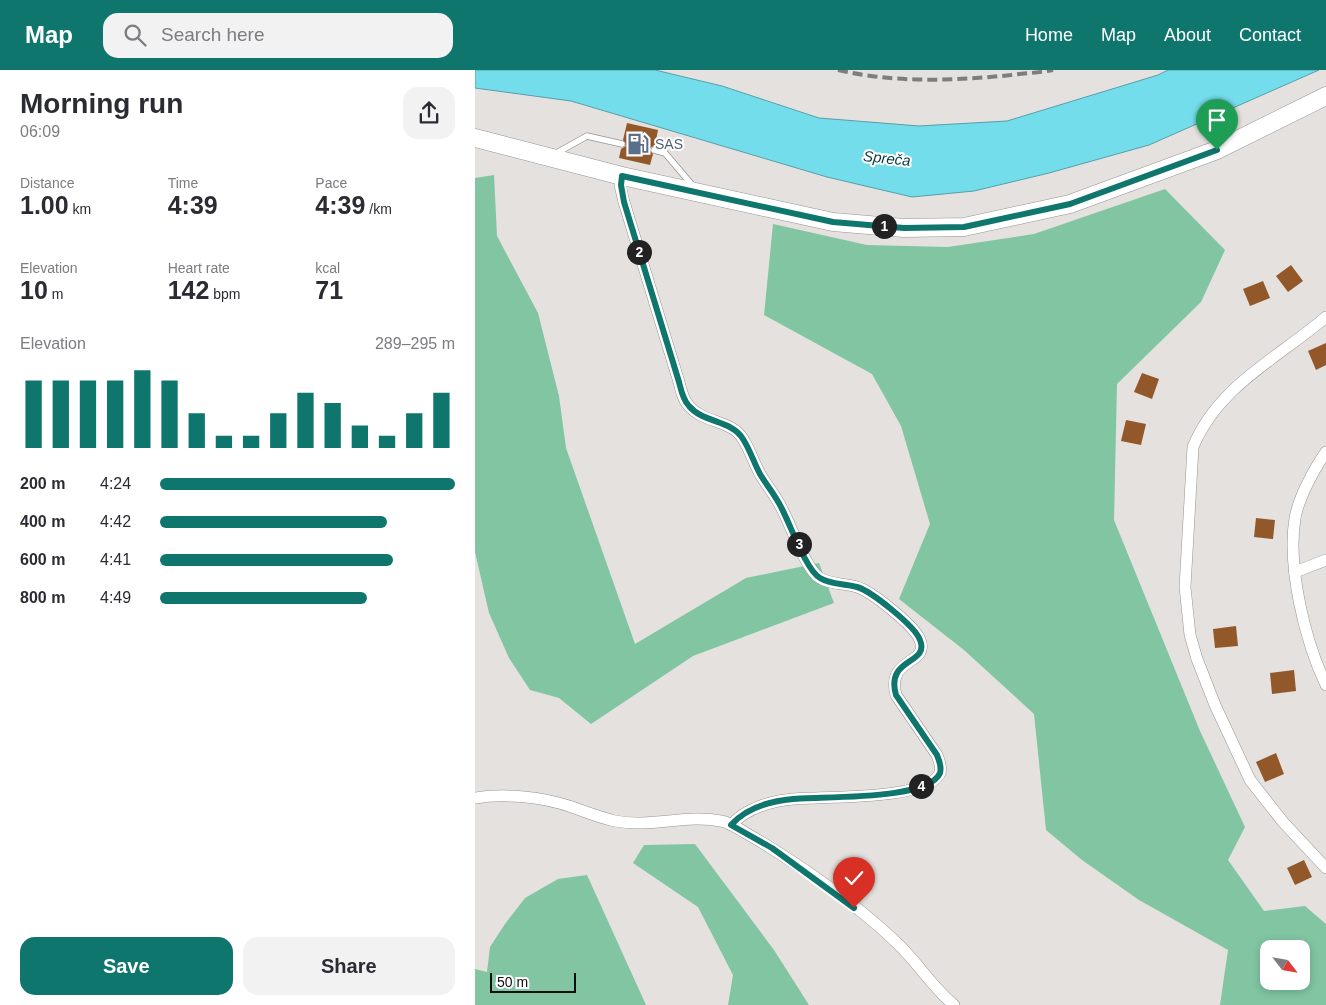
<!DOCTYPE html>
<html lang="en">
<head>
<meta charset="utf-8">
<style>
	:root { --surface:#fff; --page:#f2f2f3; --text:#2b2b33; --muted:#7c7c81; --accent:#0f766e }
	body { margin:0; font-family:Arial,sans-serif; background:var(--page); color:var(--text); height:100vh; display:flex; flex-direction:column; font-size:19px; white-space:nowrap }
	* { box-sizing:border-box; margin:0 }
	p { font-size:16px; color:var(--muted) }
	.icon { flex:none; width:28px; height:28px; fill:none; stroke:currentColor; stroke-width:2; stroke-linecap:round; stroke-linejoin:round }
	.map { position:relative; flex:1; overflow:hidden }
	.side { display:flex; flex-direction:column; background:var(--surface); width:475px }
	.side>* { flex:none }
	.needle { width:32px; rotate:121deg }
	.fabs { position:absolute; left:785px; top:870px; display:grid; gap:10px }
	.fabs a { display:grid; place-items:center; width:50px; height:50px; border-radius:10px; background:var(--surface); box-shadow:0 2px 8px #0003; font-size:25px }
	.scale { position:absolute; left:15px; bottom:12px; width:86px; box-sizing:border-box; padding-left:5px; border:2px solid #0f0d0d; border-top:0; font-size:14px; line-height:18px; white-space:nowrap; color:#0f0d0d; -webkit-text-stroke:4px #fff; paint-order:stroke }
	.pin { position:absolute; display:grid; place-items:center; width:42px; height:42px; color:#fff; margin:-51px -21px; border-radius:50% 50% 50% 0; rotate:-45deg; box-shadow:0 0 5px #0007 }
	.pin .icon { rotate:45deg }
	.km { position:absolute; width:25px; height:25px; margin:-12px; border-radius:50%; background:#222; color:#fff; font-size:14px; line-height:25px; text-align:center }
	.round { display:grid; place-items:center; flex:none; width:52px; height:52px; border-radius:15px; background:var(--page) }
	.head { display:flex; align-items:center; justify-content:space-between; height:85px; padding:0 20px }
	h1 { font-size:28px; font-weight:700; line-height:38px }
	.stats { display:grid; grid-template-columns:repeat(3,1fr); gap:8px; height:85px; padding:5px 20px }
	.stats div { display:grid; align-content:center }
	.stats b { font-size:25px; font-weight:700 }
	.stats small { font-size:14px; font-weight:400 }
	.stats p { font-size:14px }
	.chart { height:140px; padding:10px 20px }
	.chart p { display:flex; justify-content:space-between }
	.chart svg { width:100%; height:90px; margin-top:5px; stroke:var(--accent); stroke-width:6 }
	.button { display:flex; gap:10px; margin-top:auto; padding:10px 20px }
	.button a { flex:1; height:58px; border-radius:15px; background:var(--accent); color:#fff; font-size:20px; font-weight:700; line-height:58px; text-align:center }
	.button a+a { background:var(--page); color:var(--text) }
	ul { padding:0 20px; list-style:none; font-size:16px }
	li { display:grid; grid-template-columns:80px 60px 1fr; align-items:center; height:38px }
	li i { height:12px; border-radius:6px; background:var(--accent) }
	header { display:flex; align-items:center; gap:30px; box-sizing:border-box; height:70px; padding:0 25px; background:var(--accent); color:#fff }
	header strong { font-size:24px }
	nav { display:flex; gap:28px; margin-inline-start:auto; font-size:18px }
	.search { width:350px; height:45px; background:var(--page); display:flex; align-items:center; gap:12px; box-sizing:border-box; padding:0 18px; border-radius:15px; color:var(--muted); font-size:19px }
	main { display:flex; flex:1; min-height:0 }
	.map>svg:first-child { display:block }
	.green { fill:#81c5a3; fill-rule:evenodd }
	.water { fill:#74ddeb; stroke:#569fa8 }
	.building { fill:#925829 }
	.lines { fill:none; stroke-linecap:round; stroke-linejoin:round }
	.service-casing { stroke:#979391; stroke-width:7 }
	.minor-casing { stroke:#979391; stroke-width:12 }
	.primary-casing { stroke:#979391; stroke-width:19 }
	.service { stroke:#fff; stroke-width:5.5 }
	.minor { stroke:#fff; stroke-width:11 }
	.primary { stroke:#fff; stroke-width:18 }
	.rail { stroke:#7f7c7b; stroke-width:4; stroke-dasharray:10 5; stroke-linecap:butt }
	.route-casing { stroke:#fff; stroke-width:10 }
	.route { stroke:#0f766e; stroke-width:6 }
	.labels { text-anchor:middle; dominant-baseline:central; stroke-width:4; stroke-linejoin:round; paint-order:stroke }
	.service-label { font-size:14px; fill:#4e5e75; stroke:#fff; text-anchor:start }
	.water-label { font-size:15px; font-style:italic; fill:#083c42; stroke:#fff }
</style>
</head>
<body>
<header>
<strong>Map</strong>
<div class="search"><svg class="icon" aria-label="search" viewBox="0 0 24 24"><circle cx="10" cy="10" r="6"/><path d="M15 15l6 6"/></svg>Search here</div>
<nav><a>Home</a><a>Map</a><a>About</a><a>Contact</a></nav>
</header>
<main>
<section class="side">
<div class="head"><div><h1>Morning run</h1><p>06:09</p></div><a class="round"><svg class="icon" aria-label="share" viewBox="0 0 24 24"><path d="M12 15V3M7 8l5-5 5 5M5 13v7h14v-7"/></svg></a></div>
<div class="stats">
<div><p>Distance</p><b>1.00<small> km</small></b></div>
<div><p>Time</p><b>4:39</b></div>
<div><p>Pace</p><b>4:39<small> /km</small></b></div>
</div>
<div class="stats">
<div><p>Elevation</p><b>10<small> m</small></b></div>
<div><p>Heart rate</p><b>142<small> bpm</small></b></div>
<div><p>kcal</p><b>71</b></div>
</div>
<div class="chart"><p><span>Elevation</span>289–295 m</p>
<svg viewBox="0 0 160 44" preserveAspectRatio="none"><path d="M5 44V11M15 44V11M25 44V11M35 44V11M45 44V6M55 44V11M65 44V27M75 44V38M85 44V38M95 44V27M105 44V17M115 44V22M125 44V33M135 44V38M145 44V27M155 44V17"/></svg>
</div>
<ul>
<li><b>200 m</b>4:24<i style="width:100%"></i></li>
<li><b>400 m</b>4:42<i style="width:77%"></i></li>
<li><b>600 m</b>4:41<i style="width:79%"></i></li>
<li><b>800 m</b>4:49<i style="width:70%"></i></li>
</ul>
<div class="button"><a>Save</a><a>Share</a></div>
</section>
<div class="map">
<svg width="851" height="935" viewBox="0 0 851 935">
	<rect width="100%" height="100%" fill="#e5e1df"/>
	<g class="green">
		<path d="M19,105L22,166L63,243L84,326L91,378L160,574L271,508L344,493L359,533L218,586L116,654L84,628L55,620L34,588L14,543L0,482V108Z"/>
		<path d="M690,119L750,180L726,232L642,314L639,450L725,661L770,757L753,790L789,841L830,836L851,854V935H745L753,880L664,830L607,790L571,760L559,644L489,580L424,529L455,454L426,356L397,304L289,245L298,154L392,175L473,177L559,164ZM794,879H826V911H794Z"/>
		<path d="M220,774L299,880L334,935H253L258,905L223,837L158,793L169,775Z"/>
		<path d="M112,805L171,935H0V899L12,902L15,877L30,854L50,828L83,809Z"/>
	</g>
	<path class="water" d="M0,0H180L247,16L344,48L444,56L532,51L683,5L693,0H844L674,75L574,103L499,121L437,127L352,107L96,31L0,18Z"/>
	<g class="building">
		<path d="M152,53L183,60L180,75L174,79L178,84L175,95L144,88L146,79L151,76L148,70Z"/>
		<path d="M816,195L828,211L813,222L801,206Z"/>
		<path d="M788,211L795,228L775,236L768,219Z"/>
		<path d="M851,273V295L841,300L833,281Z"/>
		<path d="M667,303L684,309L677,329L659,322Z"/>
		<path d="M651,350L671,354L666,375L646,371Z"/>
		<path d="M781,448L800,450L798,469L779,467Z"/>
		<path d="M761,556L763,576L740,578L738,559Z"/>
		<path d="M819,600L821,621L797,624L795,603Z"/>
		<path d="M801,683L809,704L790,712L781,692Z"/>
		<path d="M829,790L837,807L820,815L812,798Z"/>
	</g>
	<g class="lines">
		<g class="service-casing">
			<g id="service">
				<path d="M179,80L190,83L218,116"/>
				<path d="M78,85L112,66L147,74"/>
			</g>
		</g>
		<g class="minor-casing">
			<g id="minor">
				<path d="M147,106L145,115L149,132L204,312C206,320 208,330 214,336C228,353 257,350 268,369C275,380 279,393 285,404C292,416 301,426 307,439C316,455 331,500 345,508C356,515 369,513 382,517C396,521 440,556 445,570C455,595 411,587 421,625L462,685C464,691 467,696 465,703C453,731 346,726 318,729C297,731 271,738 256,755"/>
				<path d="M851,247C803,288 743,316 718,377L710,517L715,565L722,589L740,635L775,710L808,752L851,798"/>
				<path d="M851,382C839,399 824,427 820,448C812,497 830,571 851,615"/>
				<path d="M820,502L851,490"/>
				<path d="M0,728C30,723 68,727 97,737C111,742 126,748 140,751C176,758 211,744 246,751C257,753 267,761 276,766C324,794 384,836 423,874C443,893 458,918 479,935"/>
			</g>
		</g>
		<g class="primary-casing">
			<path id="primary" d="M0,68L147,106L358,152L429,158L489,157L595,134L742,80L851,26"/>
		</g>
		<use href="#service" class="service"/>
		<use href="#minor" class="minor"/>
		<use href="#primary" class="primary"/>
		<path class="rail" d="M363,0C419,13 479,11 536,5C550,3 564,3 578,0"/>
	</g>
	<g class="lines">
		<g class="route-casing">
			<path id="route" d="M379,838L297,778L256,755C271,738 296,731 318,729C346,726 453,731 465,703C467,696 464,691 462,685L421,625C410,587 455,595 445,570C440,556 396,521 382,517C369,513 356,515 345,508C331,500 316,456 307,439C301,426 292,416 285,404C279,393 275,380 268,369C257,350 228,353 214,336C208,330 206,320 204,312L149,132L146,115L147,106L358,152L429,158L489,157L595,134L742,80"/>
		</g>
		<use href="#route" class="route"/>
	</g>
	<defs>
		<g id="fuel-bare" transform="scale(1.725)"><path d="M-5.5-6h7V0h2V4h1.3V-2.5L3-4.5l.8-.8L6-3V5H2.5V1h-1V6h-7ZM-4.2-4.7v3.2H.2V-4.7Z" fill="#5c6f8a" stroke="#fff" stroke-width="2.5" paint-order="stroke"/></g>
	</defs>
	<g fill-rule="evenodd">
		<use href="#fuel-bare" x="163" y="74"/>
	</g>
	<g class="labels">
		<g class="service-label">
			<text x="180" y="74">SAS</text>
		</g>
		<g class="water-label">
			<text transform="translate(412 88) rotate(6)">Spreča</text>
		</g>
	</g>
</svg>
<div class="fabs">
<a><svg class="needle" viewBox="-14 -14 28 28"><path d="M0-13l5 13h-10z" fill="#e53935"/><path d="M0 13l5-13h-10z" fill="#7c7c81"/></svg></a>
</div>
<div class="scale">50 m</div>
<div class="pin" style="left:742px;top:80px;background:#1e9e55"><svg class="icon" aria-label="arrive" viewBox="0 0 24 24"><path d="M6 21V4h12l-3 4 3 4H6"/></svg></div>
<div class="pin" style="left:379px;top:838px;background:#d93025"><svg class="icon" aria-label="check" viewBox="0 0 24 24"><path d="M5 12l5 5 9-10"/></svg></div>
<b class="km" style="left:409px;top:156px">1</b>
<b class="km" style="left:164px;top:182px">2</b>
<b class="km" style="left:324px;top:474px">3</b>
<b class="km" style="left:446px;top:716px">4</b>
</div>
</main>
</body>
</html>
